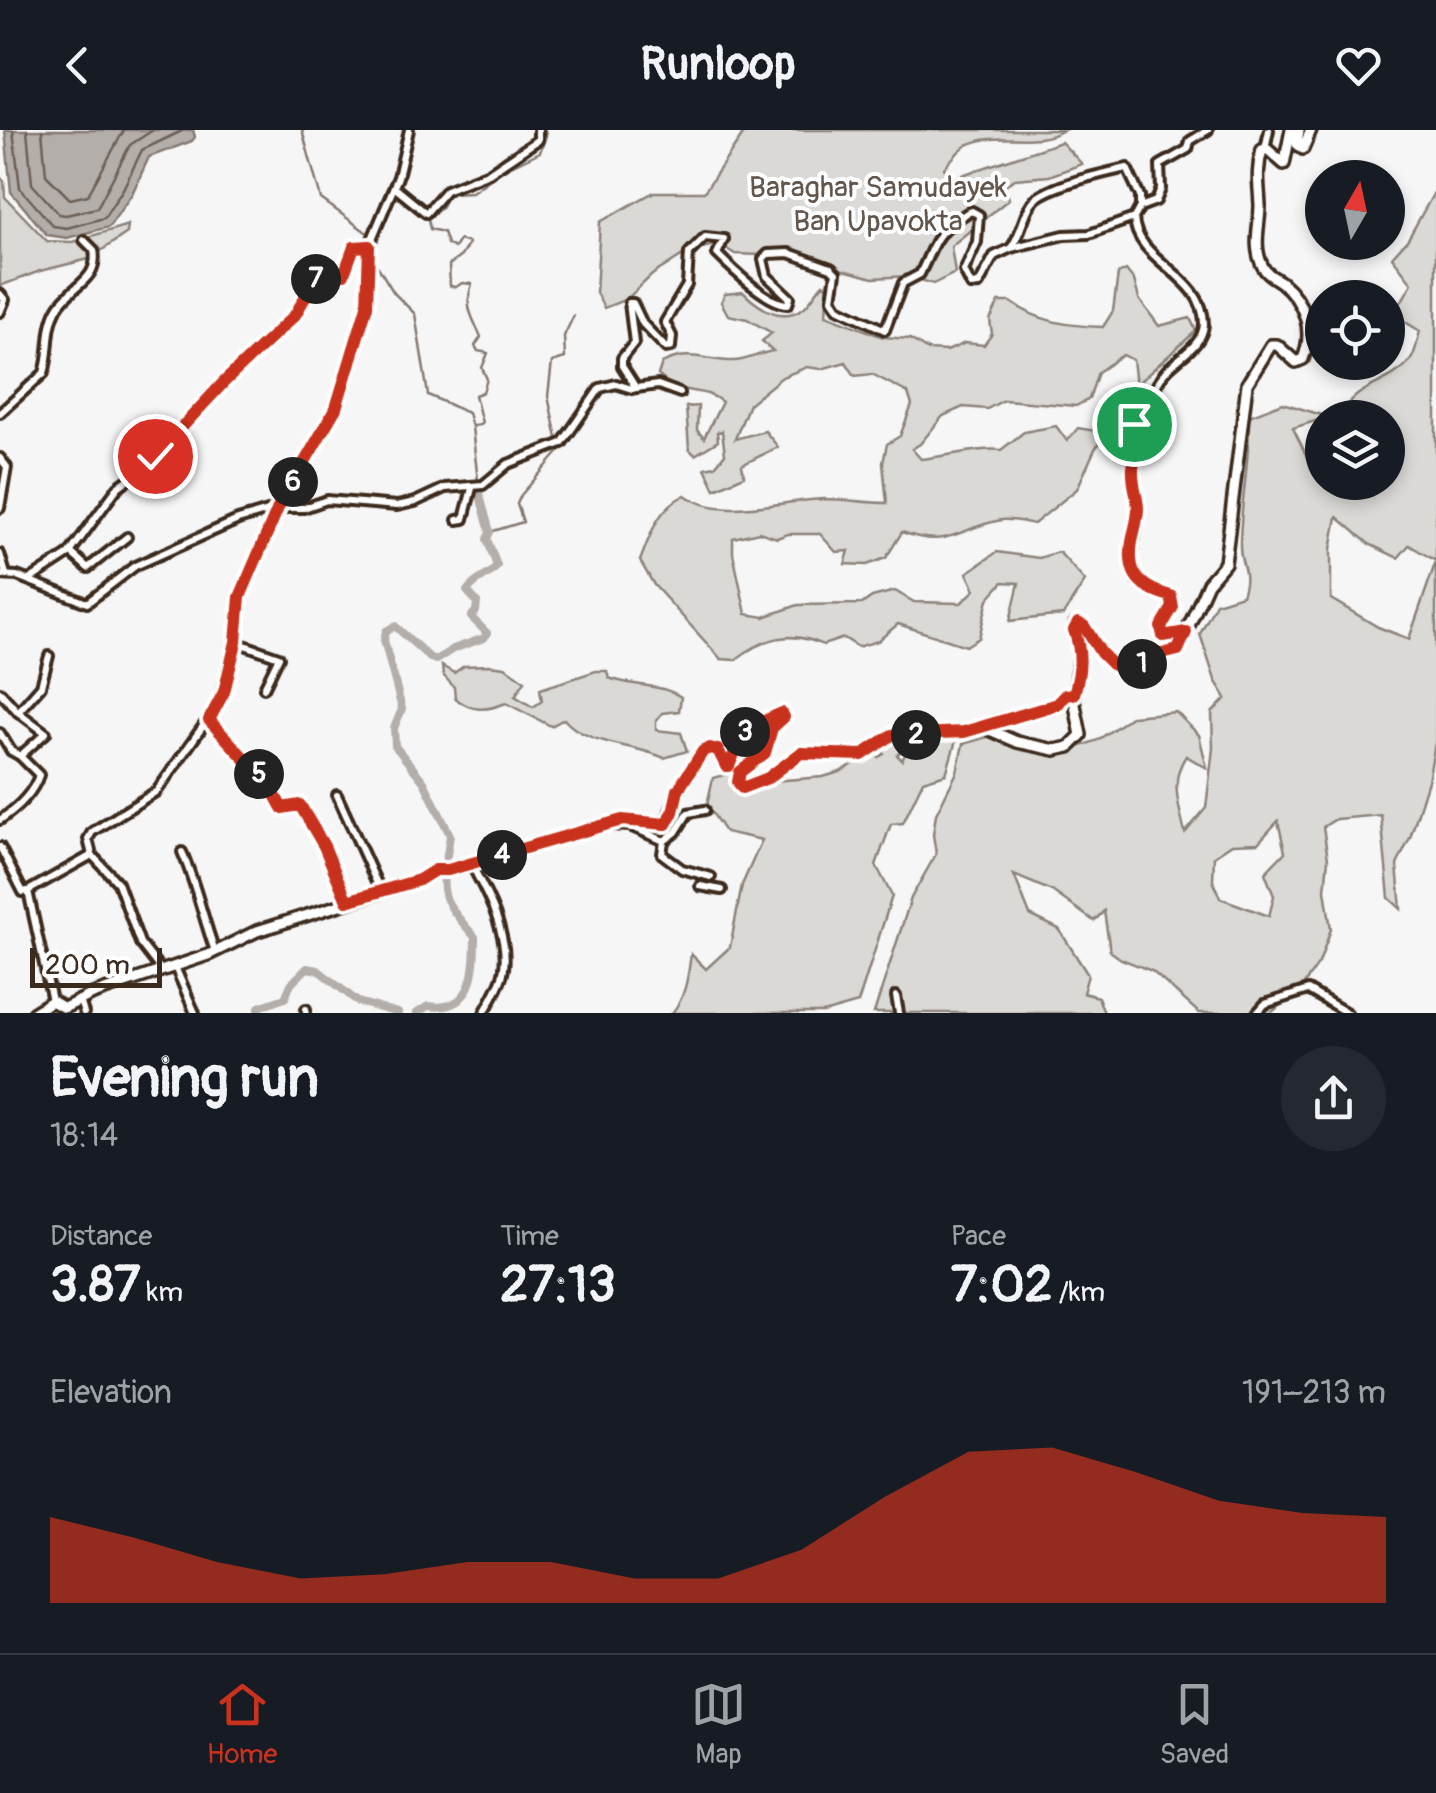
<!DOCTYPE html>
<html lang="en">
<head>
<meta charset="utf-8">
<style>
	:root { --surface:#171b24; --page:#242831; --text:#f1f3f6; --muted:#9ea1a6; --line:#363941; --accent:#c8321e }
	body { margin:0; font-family:Pangolin,sans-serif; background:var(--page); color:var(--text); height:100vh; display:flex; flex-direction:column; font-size:38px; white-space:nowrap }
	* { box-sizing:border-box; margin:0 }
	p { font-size:32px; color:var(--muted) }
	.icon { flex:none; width:55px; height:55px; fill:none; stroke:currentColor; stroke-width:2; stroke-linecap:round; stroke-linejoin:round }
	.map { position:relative; height:883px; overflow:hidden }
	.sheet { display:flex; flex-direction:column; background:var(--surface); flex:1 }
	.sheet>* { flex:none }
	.needle { width:65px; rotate:9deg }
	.controls { position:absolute; left:1305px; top:30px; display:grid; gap:20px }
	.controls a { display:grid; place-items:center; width:100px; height:100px; border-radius:50%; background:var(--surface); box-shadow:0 5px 15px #0003; font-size:50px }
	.scale { position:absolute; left:30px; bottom:25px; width:132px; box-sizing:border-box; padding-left:10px; border:5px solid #3b2a1e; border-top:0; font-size:28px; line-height:35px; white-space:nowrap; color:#3b2a1e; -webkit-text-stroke:8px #fff; paint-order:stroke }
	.pin { position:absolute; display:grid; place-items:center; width:85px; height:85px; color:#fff; margin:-42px; border:5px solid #fff; border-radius:50%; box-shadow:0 2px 10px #0007 }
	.km { position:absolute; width:50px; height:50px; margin:-25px; border-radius:50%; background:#222; color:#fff; font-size:28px; line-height:50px; text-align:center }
	.round { display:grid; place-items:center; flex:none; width:105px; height:105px; border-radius:52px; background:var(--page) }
	.head { display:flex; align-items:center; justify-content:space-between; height:170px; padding:0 50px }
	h1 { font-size:55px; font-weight:700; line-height:75px }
	.stats { display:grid; grid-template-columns:repeat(3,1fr); gap:15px; height:170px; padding:10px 50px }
	.stats div { display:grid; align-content:center }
	.stats b { font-size:50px; font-weight:700 }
	.stats small { font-size:28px; font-weight:400 }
	.stats p { font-size:28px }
	.chart { height:280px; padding:20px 50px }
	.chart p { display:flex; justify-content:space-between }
	.chart svg { width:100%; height:180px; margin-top:10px; fill:var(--accent); opacity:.7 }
	header { display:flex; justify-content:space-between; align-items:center; height:130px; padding:0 50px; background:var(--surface); font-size:45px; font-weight:700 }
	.tab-bar { display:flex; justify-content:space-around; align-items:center; height:140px; border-top:2px solid var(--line); background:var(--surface); font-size:28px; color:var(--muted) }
	.tab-bar a { display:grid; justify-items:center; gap:5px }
	.tab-bar .current { color:var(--accent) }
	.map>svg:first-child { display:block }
	.green { fill:#dbd9d6; stroke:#8b827a; stroke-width:2.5; fill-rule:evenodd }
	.water { fill:#b4aeaa; stroke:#847972; stroke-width:2.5 }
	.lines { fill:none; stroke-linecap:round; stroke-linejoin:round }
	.shore { stroke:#6b5f56; stroke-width:2.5 }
	.stream { stroke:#847972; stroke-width:2.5 }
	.river { stroke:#b4aeaa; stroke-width:8 }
	.minor-casing { stroke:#3b2a1e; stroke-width:14 }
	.major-casing { stroke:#3b2a1e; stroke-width:16 }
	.minor { stroke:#fff; stroke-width:6 }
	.major { stroke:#fff; stroke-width:9 }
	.route-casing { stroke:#fff; stroke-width:20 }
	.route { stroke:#c8321e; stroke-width:12 }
	.labels { text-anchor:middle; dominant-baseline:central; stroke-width:8; stroke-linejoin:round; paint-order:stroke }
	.park-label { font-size:30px; fill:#63564c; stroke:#fff }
</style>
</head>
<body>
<header><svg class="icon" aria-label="back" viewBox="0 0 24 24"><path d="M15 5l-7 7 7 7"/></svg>Runloop<svg class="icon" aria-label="heart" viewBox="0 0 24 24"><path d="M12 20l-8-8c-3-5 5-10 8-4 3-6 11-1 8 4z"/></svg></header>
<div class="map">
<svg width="1436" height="883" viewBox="0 0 1436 883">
	<rect width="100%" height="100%" fill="#f7f6f6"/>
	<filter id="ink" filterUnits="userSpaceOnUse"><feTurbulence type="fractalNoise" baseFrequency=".01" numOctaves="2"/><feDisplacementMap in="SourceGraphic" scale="20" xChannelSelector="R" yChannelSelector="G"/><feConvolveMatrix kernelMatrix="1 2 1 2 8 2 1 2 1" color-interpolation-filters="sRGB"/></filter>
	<g filter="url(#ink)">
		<g class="green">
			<path d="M746,0H1064C1033,18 999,0 967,15C958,20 951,31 944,38L950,49L1061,12L1082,34L1049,46L1015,49L1005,55L1009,69L951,116L955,143L933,154L909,146L873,148L792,126L735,124L719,114L689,121L652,145L627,169L604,178L596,163L600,92L654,62H704Z"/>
			<path d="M0,47L4,51L5,67L47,111L72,112L128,95L127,103L89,129L40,141L0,156Z"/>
			<path d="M1436,59V608L1428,651L1410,708L1397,735L1401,779L1389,768L1381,685L1336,689L1323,697L1328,729L1325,760L1331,799L1319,833L1302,857L1271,883H1199L1152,841L1121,829L1110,821L1104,781L1094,791L1052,761L1014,745L1030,785L1059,799L1088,845L1083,863L1098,867L1104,883H874L911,768L936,724L933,704L936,684L957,642L963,614L994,605L1060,624L1098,610L1132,586L1176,582L1199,605L1207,638L1186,626C1169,650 1179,676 1185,703L1206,678L1213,618L1212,583L1226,568L1215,550L1200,504L1216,473L1242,465C1251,440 1239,436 1240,412C1241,370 1250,329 1249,286L1283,273L1328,287L1293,298L1309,331L1322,342V352H1388V288L1341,285C1356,254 1387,256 1409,232C1416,225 1417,211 1420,201L1394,185L1412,153L1392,127L1408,109ZM1337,387L1369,414L1398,428L1409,415L1436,431L1409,509L1378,497L1331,469V419ZM1278,691L1285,722L1265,743L1274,766L1269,786L1220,768L1213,751L1214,726L1232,714L1258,713Z"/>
			<path d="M1126,140L1134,150L1139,169L1159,196L1190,188L1196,201L1136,255L1133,230L1123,225L1098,242L1089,269L1076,276L1004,270L987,279L963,277L943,286L920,314L912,319L921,329C944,327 981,317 1001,320L1024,302L1056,296L1067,311L1078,298L1107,303L1095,319L1077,359L1034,394C1024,392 1012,389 1002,390C959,397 949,420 902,402L886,428L867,435L845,434L849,421L836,422L820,404H788L777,408L759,402L733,408V423L746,484L764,487L798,475L862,474L872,467L895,461L914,472L961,473L975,460L967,443L997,422L1039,428L1059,422L1085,451L1063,485L1010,491L1019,453L1003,452L988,469L979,508L966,516L898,494L878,511L858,517L844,508L823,515C790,499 762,509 735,530L721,529L654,455L640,431C651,403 657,379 685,365C721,391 782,370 824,369C845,369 866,373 887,373L883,333L887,314L900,306L912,275L908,263L872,244L855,246L846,232L821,239L807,237L782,247L749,274L735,309L765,301L778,317L742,335L744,346L715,359L705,338L715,336L725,324L722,301L717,302L718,311L695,325L689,319L686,277L698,276L697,300L704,308L722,272C702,255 682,268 658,245L662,233C689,219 706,231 733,231C747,231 759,223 773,221L762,211L772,203L747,189L728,185L721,172L725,164L743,162C758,177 780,193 802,179C810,174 816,161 823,154L828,156L826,185L883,207L910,209L928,220L947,221L965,213L984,215L992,204L990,190L999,172H1011C1038,192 1069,196 1103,197L1113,181L1118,144Z"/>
			<path d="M489,535L505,537L525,551L515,566L533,577L542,571L540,559L596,541H607L609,548C633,557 659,553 681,567L679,581L662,583L656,591V600L681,603L687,621L664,628C634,614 585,615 564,589L551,596L506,573C486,581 472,582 455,568L454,557L443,545L442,536L454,543L464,536Z"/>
			<path d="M958,604L946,644L923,651L903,693L891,694L876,735L892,766L858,873L823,883H672C686,866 688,846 691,824L706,839L730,817L742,755L762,710L725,702L707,675L713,648L734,642L736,662L773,651L823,647L840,642L873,622L879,627L884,624L880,615L885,612L906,616L897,625L902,630C915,603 931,606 958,604Z"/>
		</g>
		<path class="water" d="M5,0H193L195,7L192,11L149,27L132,64L109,97L67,108L47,105L11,62Z"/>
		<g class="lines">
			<g class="shore">
				<path d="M13,0L20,58L53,96L67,98L104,88L123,59L142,20L184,0"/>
				<path d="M27,0L32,54L59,84L66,85L97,78L130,15L153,0"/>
				<path d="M42,0L46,45L70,69L88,65L124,0"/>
			</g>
			<g class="stream">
				<path d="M302,0L321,69L366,102"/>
				<path d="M376,112L375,132L394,163L415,184L428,265L468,283L472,297"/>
				<path d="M557,308L548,266L552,232L565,228L564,206L574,185"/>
				<path d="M478,352L472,297L482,293L475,265L483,262L487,249L482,238L488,223L478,221L475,216L481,207C472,186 464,178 472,154L462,153L456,157L450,156L449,135L461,126L469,113L459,110L454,118L447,114L443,102L430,99L428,89L441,78L449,63L472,62L503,40L540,22L546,6L545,0"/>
				<path d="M490,402L523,392L517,374L521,365L563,317"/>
			</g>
			<g class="river">
				<path d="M259,883V877L285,868L291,854L307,838L318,840L358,872L398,883"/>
				<path d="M417,883L428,876C474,883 475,840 475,807C434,761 442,763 450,705L424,652L395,616L394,598L402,579L384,510L386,501L395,496L430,528L436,530L453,519L484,508L487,503L471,487L476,481L477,472L467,461C476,448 491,446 497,436L487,409L490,402L479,362"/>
			</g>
			<g class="minor-casing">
				<g id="minor">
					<path d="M1265,19L1269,0"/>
					<path d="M394,57L426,83L446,60L489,43L538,10V0"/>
					<path d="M1134,88L1089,104L1064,105L1011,118C1021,104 1023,87 1031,74C1042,56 1106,43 1127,38L1140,66V77"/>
					<path d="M0,164L5,170L0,182"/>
					<path d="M636,258L658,255L680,263"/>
					<path d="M0,283L44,243C51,222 46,199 57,179C69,156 100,151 94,120L84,110"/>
					<path d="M0,328L7,337L0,378"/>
					<path d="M457,390L464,389L472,358"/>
					<path d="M70,422L88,438L127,407"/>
					<path d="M0,424L6,444"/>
					<path d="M0,445L17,446L87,473L135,436L238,390L278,378H304L327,370L397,376L415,372L445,358L483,355L508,334L562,313L600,258L616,254L632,259L636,258L622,236V228L634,213L629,173H633L643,194L666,218L671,217L672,206L665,192L687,155L689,123L705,107L724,109L717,124C732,139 768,174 788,174L790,168L767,146L763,129L768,124L789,123L831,138L836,143L832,169L838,178L885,200L903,153L920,144C938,107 931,107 967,83L972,81L979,85L977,112L964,141L971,155L979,154L994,126L1011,118"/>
					<path d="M29,450L69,424L118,357L148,335L223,251L295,185L315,150L324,141L345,144L354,117L368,116"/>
					<path d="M1185,502L1163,506L1161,497L1174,471L1171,466L1137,451C1124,426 1141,402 1138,376C1136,363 1132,352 1133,338C1133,330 1139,325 1140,317C1144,302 1124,288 1135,273C1140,267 1148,264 1154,259C1159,253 1161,246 1167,240C1180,226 1203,215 1204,194C1204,144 1136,133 1134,88L1140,77L1156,71L1161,59L1160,35L1188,19L1190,11L1208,0"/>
					<path d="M236,512L279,527L264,558"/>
					<path d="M0,562L18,582"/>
					<path d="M209,590L271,657L282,678L300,675L324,716L347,771"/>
					<path d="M985,598L994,591L1058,574L1065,565L1074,564"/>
					<path d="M0,603L11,621L20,626"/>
					<path d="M337,665L380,760"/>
					<path d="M0,690C16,679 33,664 39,645L20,626L46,603L18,582L41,556L49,526"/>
					<path d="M609,695L630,696L664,711L662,724L682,739L711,747"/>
					<path d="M664,711L676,702L688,683L705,680"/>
					<path d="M0,717L23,762L28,761"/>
					<path d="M182,722C196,754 203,788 215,821"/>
					<path d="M92,725L118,753L140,813L161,840"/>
					<path d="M471,734C488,765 513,812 502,847C498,859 490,872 484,883"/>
					<path d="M700,756L722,760"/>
					<path d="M175,837L195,883"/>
					<path d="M896,866L899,883"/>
					<path d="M52,871L28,761L92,725L88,709L92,702L157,661L218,575L236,512L240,467L278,378L336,279L367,176L369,116L398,47L409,0"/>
					<path d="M80,871L84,883"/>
					<path d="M306,883V879"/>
					<path d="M1257,883L1265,874L1308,860L1347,883"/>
				</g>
			</g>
			<g class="major-casing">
				<g id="major">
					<path d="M1299,0L1297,14L1303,19L1311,0"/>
					<path d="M448,740L621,690L666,694L679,660L703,621L710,618L718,620L729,637C745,599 741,601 780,583L783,587L772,598L765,623L745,636L738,652L742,657L768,648L801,623L862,625L892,605L964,602L985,598L1017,612L1055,620L1069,617L1081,605L1074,570L1080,519L1075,494L1084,496C1092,512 1109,543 1132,540C1140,538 1146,530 1154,527C1161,524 1171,523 1178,520L1208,453L1225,433L1247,254L1271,215H1277L1296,232L1303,229C1315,199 1304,171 1281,152C1274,147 1267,145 1263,137C1252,116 1260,96 1260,75C1259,54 1256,41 1262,20L1267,19L1284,34L1291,0"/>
					<path d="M33,883L52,871L64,878L93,864L208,825L257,801L419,750L435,740"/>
				</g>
			</g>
			<use href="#minor" class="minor"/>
			<use href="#major" class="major"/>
		</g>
	</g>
	<g class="lines" filter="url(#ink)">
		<g class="route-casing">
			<path id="route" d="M155,326L224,252L295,185L315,150L328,141L344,144L354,117L369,116L367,176L336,278L278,378L240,467L236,512L224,562L209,590L270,656L282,678L300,675L324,716L347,771L419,750L435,740H448L622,690L666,694L673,682L678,660L703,621L710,618L718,620L726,636H729C744,600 743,600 782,583L784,587L772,598L765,623L740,642L738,652L742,658L768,648L801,623L862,625L892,605L964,602L1058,574L1065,565L1074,564C1081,541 1082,522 1074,500L1078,493L1084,496L1101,523L1112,534L1123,539L1134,540L1154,526L1178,520L1186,502L1163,506L1161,497L1173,477L1171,466C1134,457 1125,439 1134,402C1136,394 1138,387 1138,378C1137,364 1132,353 1133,339C1134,318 1145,317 1134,294"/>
		</g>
		<use href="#route" class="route"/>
	</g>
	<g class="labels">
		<g class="park-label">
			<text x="878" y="57">Baraghar Samudayek<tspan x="878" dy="34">Ban Upavokta</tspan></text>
		</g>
	</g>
</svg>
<div class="controls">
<a><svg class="needle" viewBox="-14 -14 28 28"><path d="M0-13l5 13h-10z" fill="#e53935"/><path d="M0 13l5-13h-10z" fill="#9ea1a6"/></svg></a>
<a><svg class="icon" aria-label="locate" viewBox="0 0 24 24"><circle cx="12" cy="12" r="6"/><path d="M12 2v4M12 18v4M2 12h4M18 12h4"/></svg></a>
<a><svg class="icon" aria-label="layers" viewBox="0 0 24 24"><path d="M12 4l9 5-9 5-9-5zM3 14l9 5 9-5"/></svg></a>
</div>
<div class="scale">200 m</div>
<div class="pin" style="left:1134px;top:294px;background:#1e9e55"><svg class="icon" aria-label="arrive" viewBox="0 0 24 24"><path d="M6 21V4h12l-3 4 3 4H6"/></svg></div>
<div class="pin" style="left:155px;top:326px;background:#d93025"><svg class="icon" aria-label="check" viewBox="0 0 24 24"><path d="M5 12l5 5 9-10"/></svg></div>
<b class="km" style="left:1142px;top:534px">1</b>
<b class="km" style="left:916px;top:605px">2</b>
<b class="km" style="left:745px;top:602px">3</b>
<b class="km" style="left:502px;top:725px">4</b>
<b class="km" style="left:259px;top:644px">5</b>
<b class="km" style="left:293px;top:352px">6</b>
<b class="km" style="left:316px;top:149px">7</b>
</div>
<section class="sheet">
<div class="head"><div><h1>Evening run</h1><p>18:14</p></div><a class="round"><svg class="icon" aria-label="share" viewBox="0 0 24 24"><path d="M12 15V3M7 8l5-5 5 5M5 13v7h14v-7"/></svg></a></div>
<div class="stats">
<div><p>Distance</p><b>3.87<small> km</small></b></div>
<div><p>Time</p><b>27:13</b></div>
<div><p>Pace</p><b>7:02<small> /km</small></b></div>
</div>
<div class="chart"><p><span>Elevation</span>191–213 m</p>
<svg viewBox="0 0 160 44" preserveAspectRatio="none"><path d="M0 44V23L10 28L20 34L30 38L40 37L50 34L60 34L70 38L80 38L90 31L100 18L110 7L120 6L130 12L140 19L150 22L160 23V44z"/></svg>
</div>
</section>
<nav class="tab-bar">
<a class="current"><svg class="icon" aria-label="home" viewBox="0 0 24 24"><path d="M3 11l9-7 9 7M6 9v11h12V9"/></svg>Home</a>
<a><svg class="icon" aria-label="map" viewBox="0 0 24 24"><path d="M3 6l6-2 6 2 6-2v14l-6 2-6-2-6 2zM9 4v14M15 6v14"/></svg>Map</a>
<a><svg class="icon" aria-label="saved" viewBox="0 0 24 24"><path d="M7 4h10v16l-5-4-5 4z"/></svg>Saved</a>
</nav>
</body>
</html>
